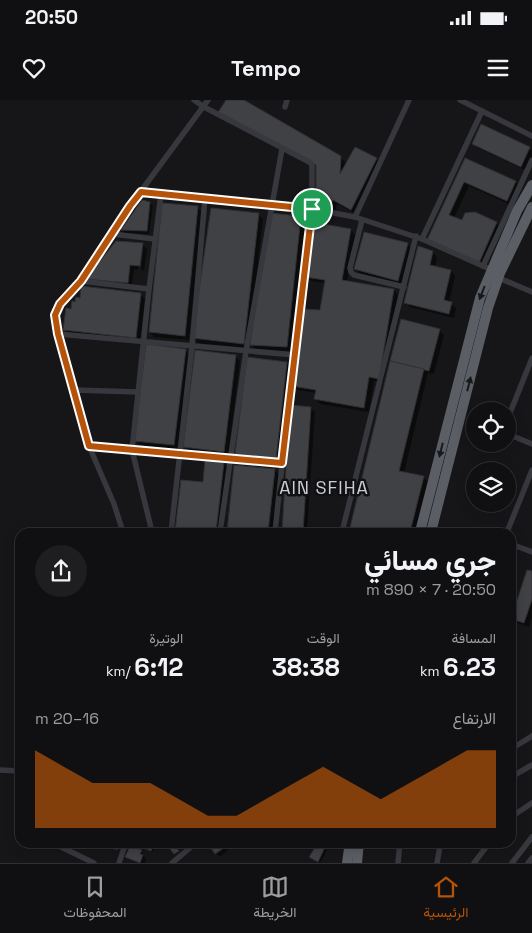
<!DOCTYPE html>
<html lang="ar">
<head>
<meta charset="utf-8">
<style>
	:root { --surface:#101012; --page:#1e1e20; --text:#f1f3f6; --muted:#9c9d9f; --line:#303032; --accent:#b45309 }
	body { margin:0; font-family:"Space Grotesk",Vazirmatn,sans-serif; background:var(--page); color:var(--text); direction:rtl; height:100vh; display:flex; flex-direction:column; font-size:19px; white-space:nowrap }
	* { box-sizing:border-box; margin:0 }
	p { font-size:16px; color:var(--muted) }
	.icon { flex:none; width:28px; height:28px; fill:none; stroke:currentColor; stroke-width:2; stroke-linecap:round; stroke-linejoin:round }
	.map { position:relative; flex:1; overflow:hidden; direction:ltr }
	.panel { position:absolute; left:15px; top:428px; width:501px; height:320px; display:flex; flex-direction:column; background:var(--surface); border-radius:15px; box-shadow:0 2px 12px #0003,0 0 0 1px var(--line); direction:rtl }
	.panel>* { flex:none }
	.fabs { position:absolute; left:466px; top:302px; display:grid; gap:10px }
	.fabs a { display:grid; place-items:center; width:50px; height:50px; border-radius:50%; background:var(--surface); box-shadow:0 2px 12px #0003,0 0 0 1px var(--line); font-size:25px }
	.pin { position:absolute; display:grid; place-items:center; width:42px; height:42px; color:#fff; margin:-21px; border:2px solid #fff; border-radius:50%; box-shadow:0 1px 5px #0007 }
	.round { display:grid; place-items:center; flex:none; width:52px; height:52px; border-radius:26px; background:var(--page) }
	.head { display:flex; align-items:center; justify-content:space-between; height:85px; padding:0 20px }
	h1 { font-size:28px; font-weight:800; line-height:38px }
	.stats { display:grid; grid-template-columns:repeat(3,1fr); gap:8px; height:85px; padding:5px 20px }
	.stats div { display:grid; align-content:center }
	.stats b { font-size:25px; font-weight:800 }
	.stats small { font-size:14px; font-weight:400 }
	.stats p { font-size:14px }
	.chart { height:140px; padding:10px 20px }
	.chart p { display:flex; justify-content:space-between }
	.chart svg { width:100%; height:90px; margin-top:5px; fill:var(--accent); opacity:.7 }
	.status { display:flex; justify-content:space-between; align-items:center; height:35px; padding:0 25px; background:var(--surface); direction:ltr }
	.status svg { height:14px; fill:currentColor }
	header { display:flex; justify-content:space-between; align-items:center; height:65px; padding:0 20px; background:var(--surface); font-size:22px; font-weight:800 }
	.tab-bar { display:flex; justify-content:space-around; align-items:center; height:70px; border-top:1px solid var(--line); background:var(--surface); font-size:14px; color:var(--muted) }
	.tab-bar a { display:grid; justify-items:center; gap:2px }
	.tab-bar .current { color:var(--accent) }
	.map>svg:first-child { display:block }
	.shadow { fill:#0007 }
	.building { fill:#404145; stroke:#303034 }
	.lines { fill:none; stroke-linecap:round; stroke-linejoin:round }
	.minor { stroke:#37383d; stroke-width:5.5 }
	.trunk { stroke:#5b5e65; stroke-width:10 }
	.oneway { fill:#18191b }
	.route-casing { stroke:#fff; stroke-width:10 }
	.route { stroke:#b45309; stroke-width:6 }
	.labels { text-anchor:middle; dominant-baseline:central; stroke-width:5; stroke-linejoin:round; paint-order:stroke }
	.quarter-label { font-size:18px; letter-spacing:1px; fill:#c9ccd4; stroke:#111113 }
</style>
</head>
<body>
<div class="status"><b>20:50</b><svg viewBox="0 0 49 12"><path d="M0 12V9h3v3zM5 12V6h3v6zM10 12V3h3v9zM15 12V0h3v12zM26 1h20v11H26zM47 4h2v5h-2z"/></svg></div>
<header><svg class="icon" aria-label="menu" viewBox="0 0 24 24"><path d="M4 6h16M4 12h16M4 18h16"/></svg>Tempo<svg class="icon" aria-label="heart" viewBox="0 0 24 24"><path d="M12 20l-8-8c-3-5 5-10 8-4 3-6 11-1 8 4z"/></svg></header>
<div class="map">
<svg width="532" height="763" viewBox="0 0 532 763">
	<rect width="100%" height="100%" fill="#161618"/>
	<g class="shadow">
		<path d="M227,0H242L340,57L345,62V68L376,59L381,63L356,114L337,104L335,111L322,108L317,103L318,67L223,18Z"/>
		<path d="M473,43L529,48L532,51V57L525,70L478,48Z"/>
		<path d="M465,59L515,82L520,86L511,105L469,86L454,118L462,122L496,123L501,128L483,166L433,144Z"/>
		<path d="M150,103L153,106L149,134L125,133L122,130Z"/>
		<path d="M197,108L202,112L189,240L154,237L150,232Z"/>
		<path d="M258,114L263,119L248,248L198,243L194,238Z"/>
		<path d="M300,118L305,122L291,251L256,249L251,245Z"/>
		<path d="M351,130L355,135L347,182L394,190L398,195L383,282L374,281L369,312L320,304L316,299L317,293L298,290L294,285L321,211L325,183L311,181L306,176Z"/>
		<path d="M407,144L412,149L403,184L360,174L356,169Z"/>
		<path d="M142,145L147,149L144,170H141L143,147H141L138,170L134,169L132,187L88,179Z"/>
		<path d="M433,152L437,157L435,167L451,171L455,176L449,203L456,208L454,218L410,207L405,202Z"/>
		<path d="M140,194L145,199L140,242L69,234L65,229L76,203Z"/>
		<path d="M402,220L439,230L444,235L434,274L428,273L404,373L423,377L428,382L415,432H350Z"/>
		<path d="M185,250L190,255L179,349L140,345L135,340Z"/>
		<path d="M235,256L240,261L228,356L189,351L185,346Z"/>
		<path d="M287,263L291,268L280,363L241,358L237,353Z"/>
		<path d="M291,307L310,308L315,312L307,432H283Z"/>
		<path d="M223,363L228,368L220,432H176L182,381L204,384Z"/>
		<path d="M235,366L275,370L279,375L273,432H228Z"/>
		<path d="M532,473V516L529,527L517,523L513,518Z"/>
		<path d="M133,742L156,743L153,752L144,748L142,752L146,760L144,763H138L127,756Z"/>
		<path d="M236,742L220,757L207,743Z"/>
		<path d="M168,743L170,745L167,748L165,745Z"/>
		<path d="M319,744L327,750L320,763L313,758Z"/>
	</g>
	<g class="building">
		<path d="M226,0H244L341,56L340,74L355,47L377,58L351,110L333,100L330,107L316,104V65L217,14Z"/>
		<path d="M481,24L530,47L521,67L472,44Z"/>
		<path d="M465,58L516,81L507,101L464,82L449,115L462,120L465,113L475,112L497,122L479,163L427,140Z"/>
		<path d="M142,100L150,102L147,131L121,130Z"/>
		<path d="M162,103L198,106L185,236L149,232Z"/>
		<path d="M211,108L259,113L244,244L192,238Z"/>
		<path d="M269,113L301,116L287,247L250,245Z"/>
		<path d="M312,122L351,129L342,180L394,189L379,279L369,277L364,308L314,299L316,290L292,286L301,209L320,210L325,180L305,177Z"/>
		<path d="M364,132L408,143L398,181L354,169Z"/>
		<path d="M116,141L143,143L140,166L130,165L128,183L86,179Z"/>
		<path d="M418,146L433,151L430,165L451,170L444,200L452,202L449,214L404,203Z"/>
		<path d="M81,186L141,193L136,238L63,230L66,208L71,209L72,201L75,202L76,197L80,198Z"/>
		<path d="M401,219L440,229L429,271L390,261Z"/>
		<path d="M146,244L186,249L174,345L134,341Z"/>
		<path d="M195,250L236,255L224,352L183,347Z"/>
		<path d="M247,257L287,262L276,359L235,354Z"/>
		<path d="M390,261L424,269L399,371L424,376L410,432H349Z"/>
		<path d="M290,305L311,307L303,432H282Z"/>
		<path d="M509,324L515,326L513,332L508,330Z"/>
		<path d="M205,360L224,362L216,432H175L181,380L203,382Z"/>
		<path d="M234,365L275,369L268,432H227Z"/>
		<path d="M527,470L532,471V499L524,523L511,519Z"/>
		<path d="M111,742H118L120,744L117,750L109,746Z"/>
		<path d="M132,742H147L145,747L141,746L139,749L142,750L140,754L143,755L140,763L125,757Z"/>
		<path d="M148,742H154L151,751L146,749Z"/>
		<path d="M205,742H215L209,747Z"/>
		<path d="M218,742H231V743L215,754L211,748Z"/>
		<path d="M318,743L325,747L318,762L309,757Z"/>
		<path d="M175,746L179,751L174,754L170,749Z"/>
	</g>
	<g class="lines">
		<g class="minor">
			<path d="M194,0L204,7L311,63L312,66V109L291,281L275,432"/>
			<path d="M460,0L532,36"/>
			<path d="M285,7L287,0"/>
			<path d="M141,92L312,109L355,117L422,139L492,170"/>
			<path d="M355,117L409,0"/>
			<path d="M362,120L350,168L351,172L354,175L404,187"/>
			<path d="M112,134L155,139"/>
			<path d="M422,139L482,11"/>
			<path d="M483,166L532,60"/>
			<path d="M499,178L532,192"/>
			<path d="M81,181L149,189"/>
			<path d="M58,234L295,255"/>
			<path d="M74,290L138,292"/>
			<path d="M508,318L532,258"/>
			<path d="M508,334L532,344"/>
			<path d="M89,346L282,363"/>
			<path d="M123,432L114,404L89,346L58,234L55,215L60,204L81,181L130,106L208,0"/>
			<path d="M152,432L132,350L149,189L161,94"/>
			<path d="M171,432L192,246L205,98"/>
			<path d="M220,432L246,251L282,49"/>
			<path d="M342,432L416,136"/>
			<path d="M507,432L532,370"/>
			<path d="M511,444L532,452"/>
			<path d="M511,649L532,636"/>
			<path d="M0,670L20,671"/>
			<path d="M511,677L532,665"/>
			<path d="M511,717L532,703"/>
			<path d="M56,742L59,746L94,763"/>
			<path d="M119,763L126,742"/>
			<path d="M172,763L197,742"/>
			<path d="M398,763L400,742"/>
			<path d="M437,763L440,746L442,742"/>
			<path d="M474,763L490,742"/>
			<path d="M512,763L532,737"/>
			<path d="M528,763L532,758"/>
		</g>
		<g class="trunk">
			<path d="M420,432L480,198L517,111L532,85"/>
			<path d="M431,432L488,208L500,173L532,107"/>
			<path d="M347,763L350,742"/>
			<path d="M357,763L359,742"/>
		</g>
	</g>
	<defs><path id="oneway-solid" d="M-6-.8H1V-3.2L6.5 0L1 3.2V.8H-6Z" transform="scale(1.25)"/></defs>
	<g class="oneway">
		<use href="#oneway-solid" transform="translate(482 193) rotate(111)"/>
		<use href="#oneway-solid" transform="translate(469 284) rotate(-76)"/>
		<use href="#oneway-solid" transform="translate(441 350) rotate(104)"/>
	</g>
	<g class="lines">
		<g class="route-casing">
			<path id="route" d="M141,92L312,109L282,363L89,346L58,234L55,215L60,204L81,181L130,106Z"/>
		</g>
		<use href="#route" class="route"/>
	</g>
	<g class="labels">
		<g class="quarter-label">
			<text x="324" y="387">AIN SFIHA</text>
		</g>
	</g>
</svg>
<div class="fabs">
<a><svg class="icon" aria-label="locate" viewBox="0 0 24 24"><circle cx="12" cy="12" r="6"/><path d="M12 2v4M12 18v4M2 12h4M18 12h4"/></svg></a>
<a><svg class="icon" aria-label="layers" viewBox="0 0 24 24"><path d="M12 4l9 5-9 5-9-5zM3 14l9 5 9-5"/></svg></a>
</div>
<div class="pin" style="left:312px;top:109px;background:#1e9e55"><svg class="icon" aria-label="arrive" viewBox="0 0 24 24"><path d="M6 21V4h12l-3 4 3 4H6"/></svg></div>
<section class="panel">
<div class="head"><div><h1>جري مسائي</h1><p>20:50 · 7 × 890 m</p></div><a class="round"><svg class="icon" aria-label="share" viewBox="0 0 24 24"><path d="M12 15V3M7 8l5-5 5 5M5 13v7h14v-7"/></svg></a></div>
<div class="stats">
<div><p>المسافة</p><b>6.23<small> km</small></b></div>
<div><p>الوقت</p><b>38:38</b></div>
<div><p>الوتيرة</p><b>6:12<small> /km</small></b></div>
</div>
<div class="chart"><p><span>الارتفاع</span>16–20 m</p>
<svg viewBox="0 0 160 44" preserveAspectRatio="none"><path d="M0 44V6L10 14L20 22L30 22L40 22L50 30L60 38L70 38L80 30L90 22L100 14L110 22L120 30L130 22L140 14L150 6L160 6V44z"/></svg>
</div>
</section>
</div>
<nav class="tab-bar">
<a class="current"><svg class="icon" aria-label="home" viewBox="0 0 24 24"><path d="M3 11l9-7 9 7M6 9v11h12V9"/></svg>الرئيسية</a>
<a><svg class="icon" aria-label="map" viewBox="0 0 24 24"><path d="M3 6l6-2 6 2 6-2v14l-6 2-6-2-6 2zM9 4v14M15 6v14"/></svg>الخريطة</a>
<a><svg class="icon" aria-label="saved" viewBox="0 0 24 24"><path d="M7 4h10v16l-5-4-5 4z"/></svg>المحفوظات</a>
</nav>
</body>
</html>
